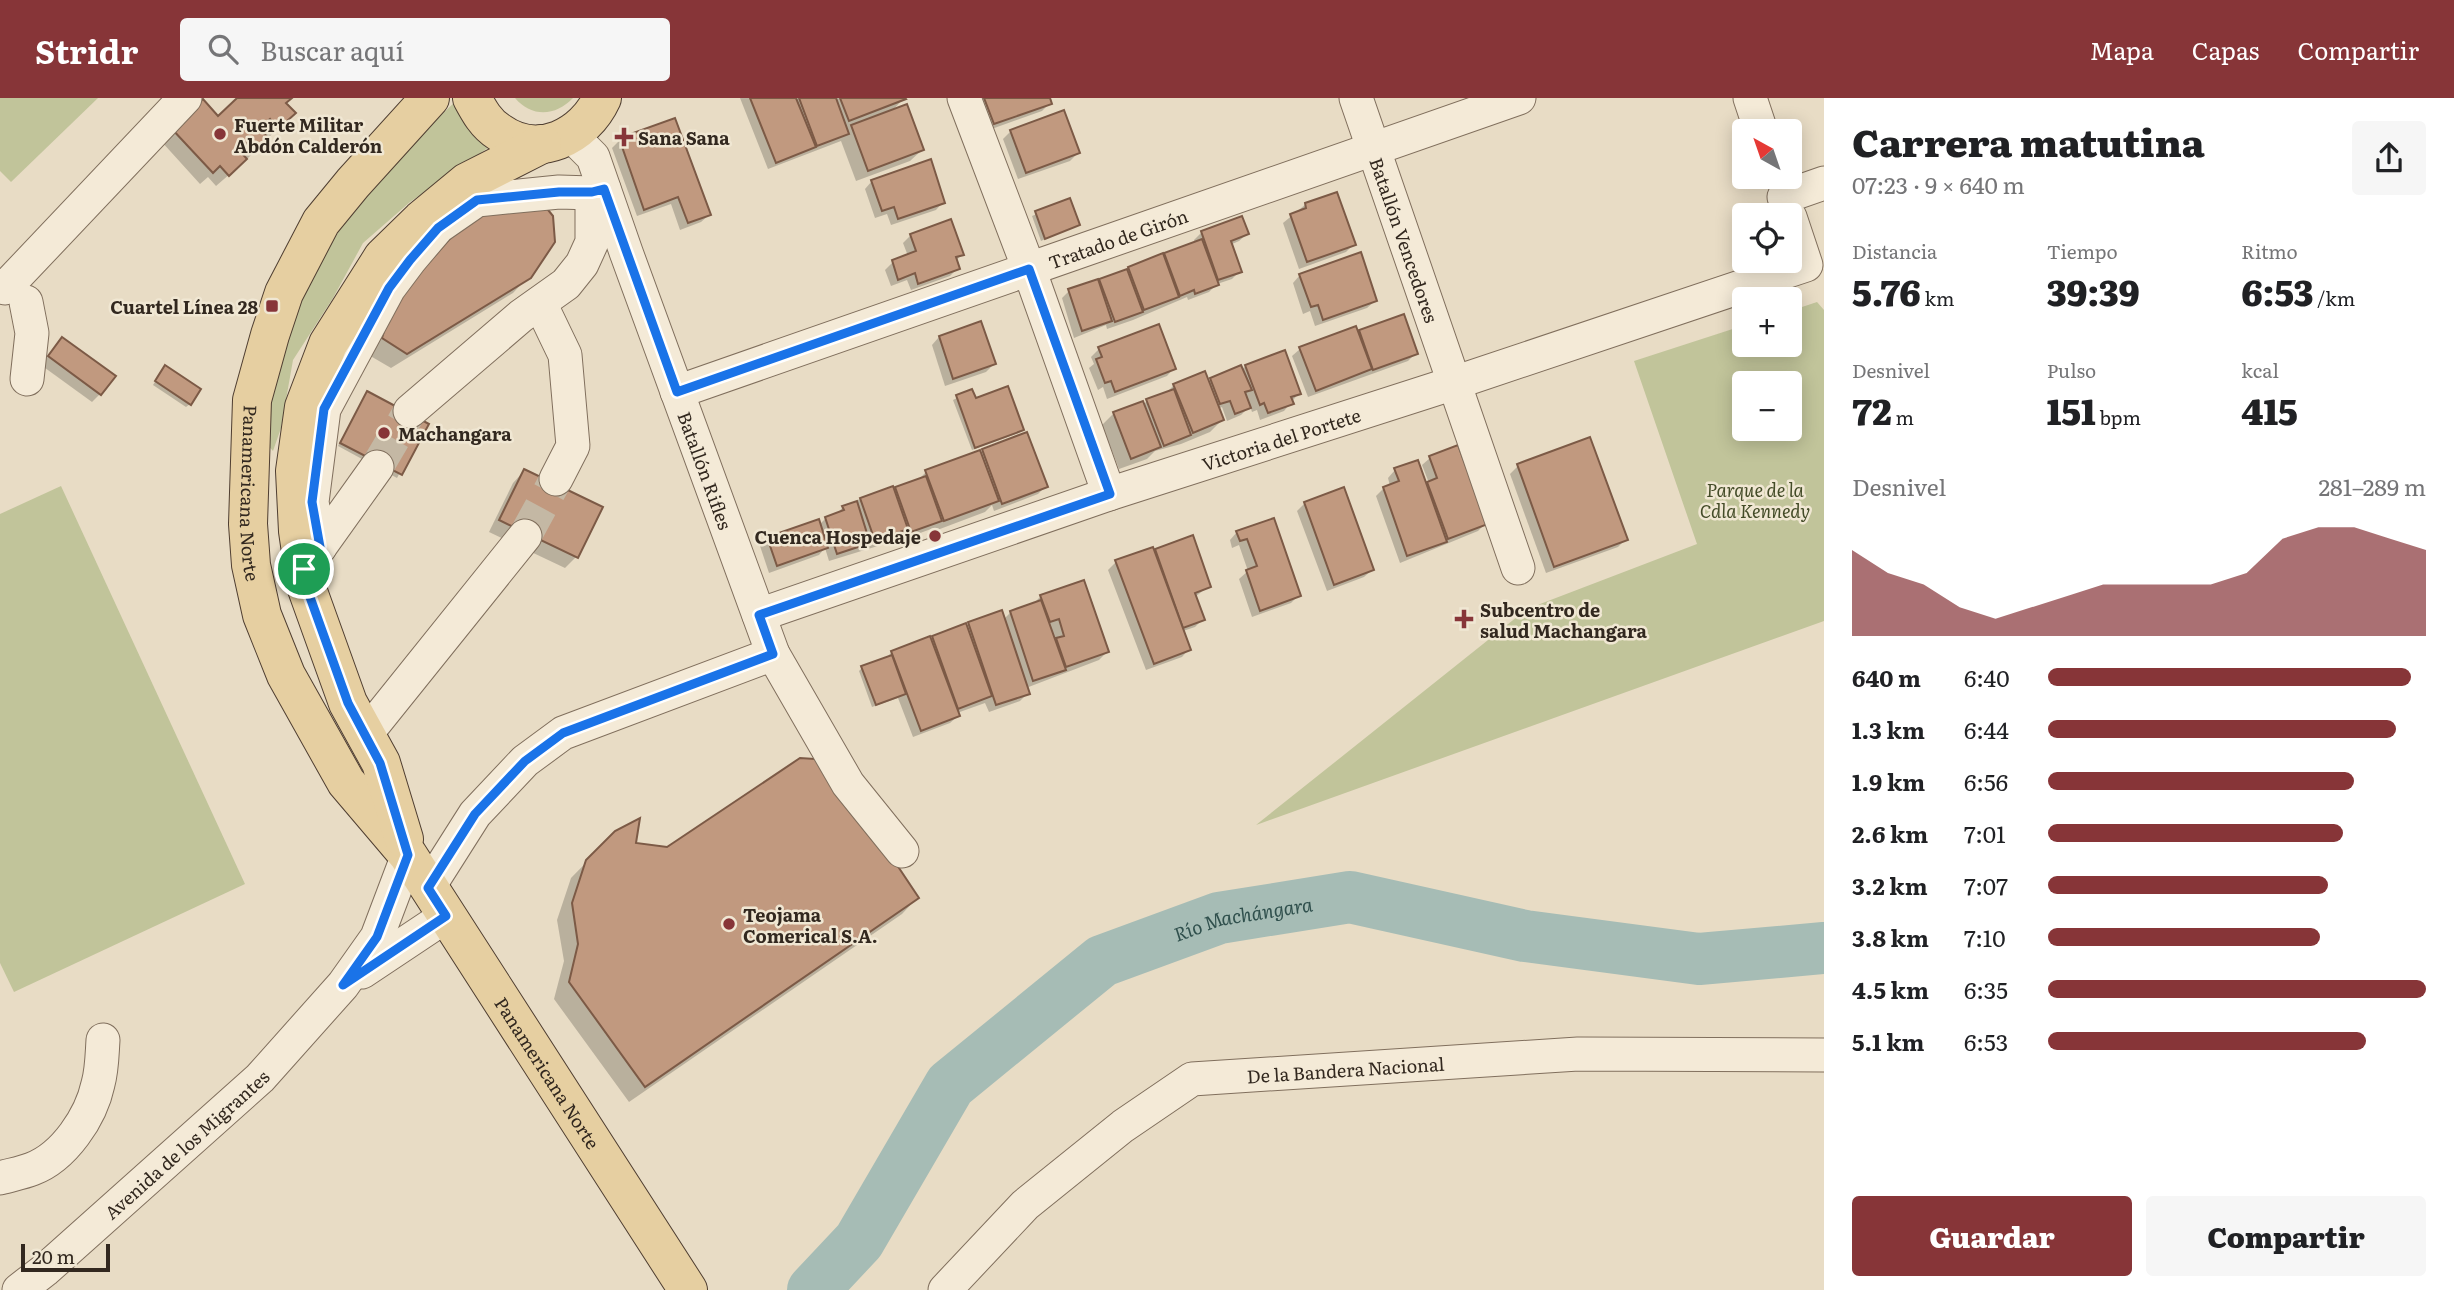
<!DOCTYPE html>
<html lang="es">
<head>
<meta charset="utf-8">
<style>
	:root { --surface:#fff; --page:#f6f6f6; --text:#202124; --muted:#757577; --accent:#873538 }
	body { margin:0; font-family:Literata,serif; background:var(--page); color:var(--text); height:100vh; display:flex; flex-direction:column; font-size:26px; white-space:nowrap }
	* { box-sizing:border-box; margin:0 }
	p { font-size:23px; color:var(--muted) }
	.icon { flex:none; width:38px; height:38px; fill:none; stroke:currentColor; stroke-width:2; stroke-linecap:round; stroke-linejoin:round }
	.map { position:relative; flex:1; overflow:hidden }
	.drawer { display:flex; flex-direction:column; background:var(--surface); width:630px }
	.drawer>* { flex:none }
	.needle { width:46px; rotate:320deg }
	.buttons { position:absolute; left:1732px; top:21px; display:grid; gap:14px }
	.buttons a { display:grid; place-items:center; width:70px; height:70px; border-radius:7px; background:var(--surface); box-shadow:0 4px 18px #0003; font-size:35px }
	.scale { position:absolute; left:21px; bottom:18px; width:89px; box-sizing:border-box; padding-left:7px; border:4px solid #32281f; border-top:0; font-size:19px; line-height:24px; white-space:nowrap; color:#32281f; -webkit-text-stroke:5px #f0e7d3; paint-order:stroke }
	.pin { position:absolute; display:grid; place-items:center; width:60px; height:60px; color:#fff; margin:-30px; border:4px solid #fff; border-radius:50%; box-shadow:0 2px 7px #0007 }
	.round { display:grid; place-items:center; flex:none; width:74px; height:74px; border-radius:7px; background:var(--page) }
	.head { display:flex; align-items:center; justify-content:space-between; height:119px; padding:0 28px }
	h1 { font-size:38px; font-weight:800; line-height:52px }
	.figures { display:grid; grid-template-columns:repeat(3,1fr); gap:10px; height:119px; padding:7px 28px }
	.figures div { display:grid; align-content:center }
	.figures b { font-size:35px; font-weight:800 }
	.figures small { font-size:19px; font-weight:400 }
	.figures p { font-size:19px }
	.chart { height:196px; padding:14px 28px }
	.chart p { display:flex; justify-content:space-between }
	.chart svg { width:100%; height:126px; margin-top:7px; fill:var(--accent); opacity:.7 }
	.button { display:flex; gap:14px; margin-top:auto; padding:14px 28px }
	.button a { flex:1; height:80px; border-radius:7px; background:var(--accent); color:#fff; font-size:28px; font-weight:800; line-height:80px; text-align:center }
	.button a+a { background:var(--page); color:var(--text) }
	ul { padding:0 28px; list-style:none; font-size:23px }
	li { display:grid; grid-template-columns:112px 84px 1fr; align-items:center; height:52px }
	li i { height:18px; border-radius:9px; background:var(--accent) }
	header { display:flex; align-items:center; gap:42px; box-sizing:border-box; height:98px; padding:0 35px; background:var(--accent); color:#fff }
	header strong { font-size:33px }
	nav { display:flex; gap:38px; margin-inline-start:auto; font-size:24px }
	.search { width:490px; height:63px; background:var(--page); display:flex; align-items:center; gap:18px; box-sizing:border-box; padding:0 24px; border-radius:7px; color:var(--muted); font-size:26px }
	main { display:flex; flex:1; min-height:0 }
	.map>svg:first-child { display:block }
	.green { fill:#c1c49a; fill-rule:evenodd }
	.shadow { fill:#0003; fill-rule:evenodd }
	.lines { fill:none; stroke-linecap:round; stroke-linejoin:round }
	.river { stroke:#a6bcb5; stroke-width:52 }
	.building { fill:#c1997f; stroke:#7c5a46; stroke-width:2 }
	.minor-tunnel { stroke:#c4b8a4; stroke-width:33; stroke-dasharray:33 17; stroke-linecap:butt }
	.minor-casing { stroke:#806f5d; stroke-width:35 }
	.major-casing { stroke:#4f3e31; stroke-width:40 }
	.minor { stroke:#f4ead7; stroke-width:33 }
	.major { stroke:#e6cfa1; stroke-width:38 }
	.route-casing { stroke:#fff; stroke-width:14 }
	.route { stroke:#1a73e8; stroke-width:9 }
	.poi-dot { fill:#873538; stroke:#f0e7d3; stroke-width:2.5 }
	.labels { text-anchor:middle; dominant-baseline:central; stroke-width:5; stroke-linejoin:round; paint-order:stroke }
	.poi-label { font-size:18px; font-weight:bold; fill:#32281f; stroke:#f0e7d3; text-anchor:start }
	.street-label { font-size:18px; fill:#32281f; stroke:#f0e7d3 }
	.park-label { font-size:18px; font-style:italic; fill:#444c28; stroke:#f0e7d3 }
	.water-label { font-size:19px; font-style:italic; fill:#30504d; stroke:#f0e7d3 }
</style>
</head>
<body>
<header>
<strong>Stridr</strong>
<div class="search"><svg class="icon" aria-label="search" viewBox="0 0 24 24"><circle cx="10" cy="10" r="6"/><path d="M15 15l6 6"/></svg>Buscar aquí</div>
<nav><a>Mapa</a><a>Capas</a><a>Compartir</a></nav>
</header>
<main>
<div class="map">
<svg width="1824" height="1192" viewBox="0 0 1824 1192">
	<rect width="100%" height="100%" fill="#e8dcc5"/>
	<g class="green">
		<path d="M0,0H98L11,84L0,73Z"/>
		<path d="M459,0L492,47L410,104L363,145L333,200L293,262L281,330L273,353L262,341C265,325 266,308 270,293C284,227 317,163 355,109C383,70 425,33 459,0Z"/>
		<path d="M515,0H573C556,18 532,20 515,0Z"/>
		<path d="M1817,204L1824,212V523L1256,727L1527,511L1697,446L1634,263L1745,227V247H1790V213ZM1790,285V331H1745V285Z"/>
		<path d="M61,388L245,786L14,894L0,865V416Z"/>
	</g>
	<g class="shadow">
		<path d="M240,0H290L284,6L282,26L246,62L216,88L208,79L200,86L161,43L172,31L218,20Z"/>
		<path d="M740,0H904L892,13L922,52L910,63L856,83L841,43L768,71Z"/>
		<path d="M974,0H1048L1050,5L1042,13L986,33Z"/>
		<path d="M674,22L709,117L701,124L680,132L671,106L637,118L612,50L620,42Z"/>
		<path d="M1011,33L1078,55L1070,63L1018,81L1003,41Z"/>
		<path d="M872,83L943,104L936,112L891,127L887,116L875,120L865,91Z"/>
		<path d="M1069,102L1078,126L1041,143L1032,118Z"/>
		<path d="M1306,106L1354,146L1346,154L1299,171L1283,125Z"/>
		<path d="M1202,134L1247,136L1239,143L1230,147L1240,173L1232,181L1217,186L1209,194L1188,202L1187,199L1133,222L1107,231L1106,227L1074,240L1062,200L1069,193L1098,185L1129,170L1195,146L1194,142Z"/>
		<path d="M911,137L962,156L956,163L958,170L950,178L911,192L907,182L891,188L885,172L893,164L908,158L903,145Z"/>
		<path d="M1300,177L1375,203L1367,210L1315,228L1310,213L1303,216L1293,185Z"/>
		<path d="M529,178L513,195L391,270L367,256L377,224Z"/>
		<path d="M1403,218L1416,255L1408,263L1308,299L1292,258L1300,251Z"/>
		<path d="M980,226L994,266L986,274L945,288L932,247L939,239Z"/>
		<path d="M62,241L100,296L92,304L41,267Z"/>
		<path d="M1099,251L1174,270L1167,278L1107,301L1103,289L1098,292L1089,270L1094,266L1091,259Z"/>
		<path d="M1246,268L1299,295L1284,313L1260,322L1257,312L1252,314L1250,308L1241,317L1227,323L1222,309L1218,311L1222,322L1210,334L1181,346L1155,353L1147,361L1119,371L1102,327L1114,315L1143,307L1147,303L1165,296L1174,287L1207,285L1211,281L1241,272Z"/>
		<path d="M162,273L190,306L186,309L153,287Z"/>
		<path d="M971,293L975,303L1022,331L1019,335L972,352L953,302Z"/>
		<path d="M364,299L426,326L397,380L338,348Z"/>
		<path d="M1026,337L1046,388L1038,396L994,413L992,407L985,414L932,434L931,431L904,441L902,435L894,443L829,463L825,450L819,457L769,475L760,448L768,440L819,427L826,420L836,417L843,409L860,401L892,390L893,393L917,383L926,374ZM894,434V438L867,448L866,444Z"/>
		<path d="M1457,349L1486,425L1478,433L1400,465L1376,398L1384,390L1390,388L1388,380L1395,372L1425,387L1429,385L1422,367L1430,360Z"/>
		<path d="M1518,368L1626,441L1618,449L1546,475L1510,376Z"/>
		<path d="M524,373L576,459L565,470L489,434L513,385Z"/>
		<path d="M1305,405L1372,472L1364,479L1327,493L1297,413Z"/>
		<path d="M1273,422L1299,497L1291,505L1252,519L1239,481L1248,473L1239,447L1232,450L1230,442L1237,434Z"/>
		<path d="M1152,451L1153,455L1156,452L1209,488L1195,499L1203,521L1195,529L1183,533L1189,551L1182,559L1146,572L1108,472L1116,464Z"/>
		<path d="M1041,498L1107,554L1099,562L1026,590L1028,595L1020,603L989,614L985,605L957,615L958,618L950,625L913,639L898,600L872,609L859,573L862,570L884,562L892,554L930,543L933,539L966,529L969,525L1003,522L1011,514L1033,506Z"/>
		<path d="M616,734L634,747L917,800L902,816L629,1004L554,901L564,863L557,822L571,780Z"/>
	</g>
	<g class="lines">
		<path class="river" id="s1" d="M813,1192L859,1143L950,987L1102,863L1219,820L1350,799L1525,838L1699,861L1824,850"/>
	</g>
	<g class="building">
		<path d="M237,0H292L286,5L296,15L278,31L270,21L259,30L269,41L258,51L250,42L239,52L247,61L229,78L220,68L213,75L171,30L203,1L218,18Z"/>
		<path d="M750,0H796L816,49L776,65Z"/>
		<path d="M799,0H836L849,36L817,48Z"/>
		<path d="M840,0H905L906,1L849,23Z"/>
		<path d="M984,0H1050L1052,6L994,26Z"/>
		<path d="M907,6L924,52L868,73L851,27Z"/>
		<path d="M1064,12L1080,55L1026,75L1010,32Z"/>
		<path d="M675,20L711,117L688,125L678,99L644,112L619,40Z"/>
		<path d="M931,61L945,105L898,121L894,109L882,113L871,82Z"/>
		<path d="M1337,94L1356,147L1307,164L1290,116L1306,110L1305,105Z"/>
		<path d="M1070,100L1080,127L1045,141L1035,113Z"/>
		<path d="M540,102L553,118L555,144L531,180L407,256L382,240L392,206L478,109Z"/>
		<path d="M1242,118L1249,136L1231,143L1242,174L1218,182L1201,133Z"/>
		<path d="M951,121L964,157L956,159L960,171L918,186L915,175L898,182L892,162L916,153L910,136Z"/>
		<path d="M1202,141L1219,187L1195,196L1194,192L1180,198L1164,155Z"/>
		<path d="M1361,154L1377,203L1323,222L1318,207L1311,209L1299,176Z"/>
		<path d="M1163,155L1179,199L1144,212L1128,169Z"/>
		<path d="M1127,171L1143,214L1115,224L1099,181Z"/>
		<path d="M1098,181L1112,223L1082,233L1068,191Z"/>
		<path d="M1404,216L1418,256L1373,272L1359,232Z"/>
		<path d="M981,223L996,266L953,281L939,238Z"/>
		<path d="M1159,226L1176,271L1115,294L1111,283L1105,285L1096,261L1102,259L1098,249Z"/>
		<path d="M1356,228L1372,271L1316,293L1299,249Z"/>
		<path d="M62,239L116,278L101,297L48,258Z"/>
		<path d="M1285,252L1301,296L1291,299L1294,306L1268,315L1264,305L1260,307L1245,267Z"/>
		<path d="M165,267L201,291L191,307L155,283Z"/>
		<path d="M1241,267L1252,292L1245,294L1251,310L1235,316L1230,303L1220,306L1210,280Z"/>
		<path d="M1205,273L1224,322L1193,335L1173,286Z"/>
		<path d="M1008,288L1024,332L975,350L956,297L972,291L976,300Z"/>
		<path d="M1174,291L1191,337L1164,348L1146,301Z"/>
		<path d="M367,293L429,326L402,377L340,345Z"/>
		<path d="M1143,303L1161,349L1131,361L1113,314Z"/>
		<path d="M1027,334L1048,389L1002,406L982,351Z"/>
		<path d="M1590,339L1628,442L1554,469L1517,366Z"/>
		<path d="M1458,347L1488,426L1448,441L1427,384L1437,380L1429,358Z"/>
		<path d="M980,352L999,403L944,423L925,372Z"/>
		<path d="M1418,362L1447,444L1407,458L1383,389L1399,383L1394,370Z"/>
		<path d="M524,371L603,409L578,460L499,422Z"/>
		<path d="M926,378L942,423L911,434L895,389Z"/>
		<path d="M893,388L908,431L875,443L860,400Z"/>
		<path d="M1344,389L1374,472L1334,487L1304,404Z"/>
		<path d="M857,403L870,445L837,456L825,419L844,412L842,408Z"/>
		<path d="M1274,420L1301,498L1260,513L1246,472L1257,468L1247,441L1240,443L1236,433Z"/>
		<path d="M819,421L828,450L777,468L767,439Z"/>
		<path d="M1193,437L1211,489L1195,495L1205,522L1183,530L1155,451Z"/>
		<path d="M1153,449L1191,552L1154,566L1115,462Z"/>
		<path d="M1084,482L1109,554L1066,569L1056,540L1064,538L1059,521L1050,524L1040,497Z"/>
		<path d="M1041,502L1066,572L1033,583L1010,513Z"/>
		<path d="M1002,512L1030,596L996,607L968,524Z"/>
		<path d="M966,525L992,598L958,611L932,538Z"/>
		<path d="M930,538L960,618L921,633L891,553Z"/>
		<path d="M892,557L906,596L876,607L861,568Z"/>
		<path d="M823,656L919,800L645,989L569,884L578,846L572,805L586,762L615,733L640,720L636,745L667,749L800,660L815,661Z"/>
	</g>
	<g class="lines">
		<g class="minor-tunnel">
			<path d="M377,369L410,313"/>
			<path d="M525,438L556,381"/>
		</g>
		<g class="minor-casing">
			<g id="minor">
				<path d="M964,0L1029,171L1109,396"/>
				<path id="s2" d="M1356,0L1518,470"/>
				<path d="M1750,0L1761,33"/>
				<path id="s3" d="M571,37L593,59L626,154L773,556L848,686L902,753"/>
				<path d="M1784,99L1824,85"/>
				<path d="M5,190L185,0"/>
				<path d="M26,204L32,235L27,281"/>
				<path d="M540,205L565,257L573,348L556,381"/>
				<path id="s4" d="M677,294L1519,0"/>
				<path d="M410,313L521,218L566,186L582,166L592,144V95"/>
				<path d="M320,449L312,404L324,311L389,190L410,162L438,129L477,102L559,94L592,95L604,91"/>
				<path d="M312,460L377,369"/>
				<path id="s5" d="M759,517L1109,396L1454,285L1806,167L1790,119"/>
				<path d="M366,636L525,438"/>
				<path d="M428,790L475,716L525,663L563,635L773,556"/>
				<path d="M362,874L446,818"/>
				<path d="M0,1080C10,1077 22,1075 32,1071C64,1059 91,1019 98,986C102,972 102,957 103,942"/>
				<path id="s6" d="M19,1192L45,1172L260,980L343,887L377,839L408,757"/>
				<path id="s7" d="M945,1192L1025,1107L1123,1028L1192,981L1578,956L1824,957"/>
			</g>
		</g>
		<g class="major-casing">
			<g id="major">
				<path id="s8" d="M430,0L353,85L321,124L284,195L270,237L252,302L248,426L251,467L262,517L286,577L346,684L408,757L688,1192"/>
				<path d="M472,0C479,13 486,26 499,34C538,62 584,39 602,0"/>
				<path d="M404,741L381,665L348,605L306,488L298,433L295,373L304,309L328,246L383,159L421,122L467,84L542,46"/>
			</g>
		</g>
		<use href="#minor" class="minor"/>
		<use href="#major" class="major"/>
	</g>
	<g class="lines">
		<g class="route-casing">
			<path id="route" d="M604,91L677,294L1029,171L1110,396L759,517L773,556L563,635L525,663L475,716L428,790L446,818L343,887L377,839L408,757L380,665L348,605L306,488L304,471L320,449L312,404L324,311L389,190L410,162L438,130L477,102L559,94H592Z"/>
		</g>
		<use href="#route" class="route"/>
	</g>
	<g class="poi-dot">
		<circle cx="220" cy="36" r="7"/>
		<path d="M620.5 28.5h7v7h7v7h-7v7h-7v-7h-7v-7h7z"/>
		<rect x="265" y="201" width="14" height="14" rx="3.5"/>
		<circle cx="384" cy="335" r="7"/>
		<circle cx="935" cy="438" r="7"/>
		<path d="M1460.5 510.5h7v7h7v7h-7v7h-7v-7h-7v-7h7z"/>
		<circle cx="729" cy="826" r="7"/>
	</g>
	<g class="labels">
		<g class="poi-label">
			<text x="234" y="26">Fuerte Militar<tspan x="234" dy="21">Abdón Calderón</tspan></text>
			<text x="638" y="39">Sana Sana</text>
			<text x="258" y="208" text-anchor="end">Cuartel Línea 28</text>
			<text x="398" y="335">Machangara</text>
			<text x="921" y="438" text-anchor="end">Cuenca Hospedaje</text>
			<text x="1480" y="511">Subcentro de<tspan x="1480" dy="21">salud Machangara</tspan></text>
			<text x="743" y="816">Teojama<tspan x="743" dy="21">Comerical S.A.</tspan></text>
		</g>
		<g class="street-label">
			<text stroke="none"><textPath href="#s4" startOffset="467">Tratado de Girón</textPath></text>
			<text stroke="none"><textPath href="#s2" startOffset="150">Batallón Vencedores</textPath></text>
			<text stroke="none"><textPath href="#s5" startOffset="551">Victoria del Portete</textPath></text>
			<text stroke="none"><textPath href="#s3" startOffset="364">Batallón Rifles</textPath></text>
			<text stroke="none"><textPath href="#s8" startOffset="450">Panamericana Norte</textPath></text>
			<text stroke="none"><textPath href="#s7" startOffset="480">De la Bandera Nacional</textPath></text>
			<text stroke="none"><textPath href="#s8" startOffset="1115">Panamericana Norte</textPath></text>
			<text stroke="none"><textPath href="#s6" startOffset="222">Avenida de los Migrantes</textPath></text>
		</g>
		<g class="park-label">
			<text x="1755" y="391">Parque de la<tspan x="1755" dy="21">Cdla Kennedy</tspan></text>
		</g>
		<g class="water-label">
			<text stroke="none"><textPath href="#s1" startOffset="592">Río Machángara</textPath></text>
		</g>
	</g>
</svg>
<div class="buttons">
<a><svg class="needle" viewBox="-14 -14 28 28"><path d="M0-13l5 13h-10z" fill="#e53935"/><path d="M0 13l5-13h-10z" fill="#757577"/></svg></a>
<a><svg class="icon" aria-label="locate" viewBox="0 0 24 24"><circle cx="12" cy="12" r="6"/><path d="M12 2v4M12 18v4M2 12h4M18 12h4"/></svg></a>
<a>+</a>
<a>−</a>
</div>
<div class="scale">20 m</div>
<div class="pin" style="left:304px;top:471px;background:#1e9e55"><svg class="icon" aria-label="arrive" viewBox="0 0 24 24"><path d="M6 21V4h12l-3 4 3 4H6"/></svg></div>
</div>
<section class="drawer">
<div class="head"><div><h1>Carrera matutina</h1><p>07:23 · 9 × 640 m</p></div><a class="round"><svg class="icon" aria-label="share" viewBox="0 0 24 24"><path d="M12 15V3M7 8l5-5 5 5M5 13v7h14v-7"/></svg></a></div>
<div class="figures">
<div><p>Distancia</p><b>5.76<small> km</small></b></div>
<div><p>Tiempo</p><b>39:39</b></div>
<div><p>Ritmo</p><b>6:53<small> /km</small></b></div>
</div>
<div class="figures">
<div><p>Desnivel</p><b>72<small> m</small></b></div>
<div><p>Pulso</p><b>151<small> bpm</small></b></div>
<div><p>kcal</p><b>415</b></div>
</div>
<div class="chart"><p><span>Desnivel</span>281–289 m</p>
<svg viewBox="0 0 160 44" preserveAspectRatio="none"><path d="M0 44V14L10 22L20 26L30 34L40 38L50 34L60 30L70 26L80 26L90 26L100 26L110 22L120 10L130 6L140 6L150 10L160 14V44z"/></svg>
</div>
<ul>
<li><b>640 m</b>6:40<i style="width:96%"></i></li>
<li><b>1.3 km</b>6:44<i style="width:92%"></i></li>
<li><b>1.9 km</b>6:56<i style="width:81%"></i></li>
<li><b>2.6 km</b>7:01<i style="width:78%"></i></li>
<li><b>3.2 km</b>7:07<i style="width:74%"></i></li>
<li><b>3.8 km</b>7:10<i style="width:72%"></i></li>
<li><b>4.5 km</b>6:35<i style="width:100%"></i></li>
<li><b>5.1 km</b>6:53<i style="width:84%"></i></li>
</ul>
<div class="button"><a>Guardar</a><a>Compartir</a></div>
</section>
</main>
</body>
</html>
